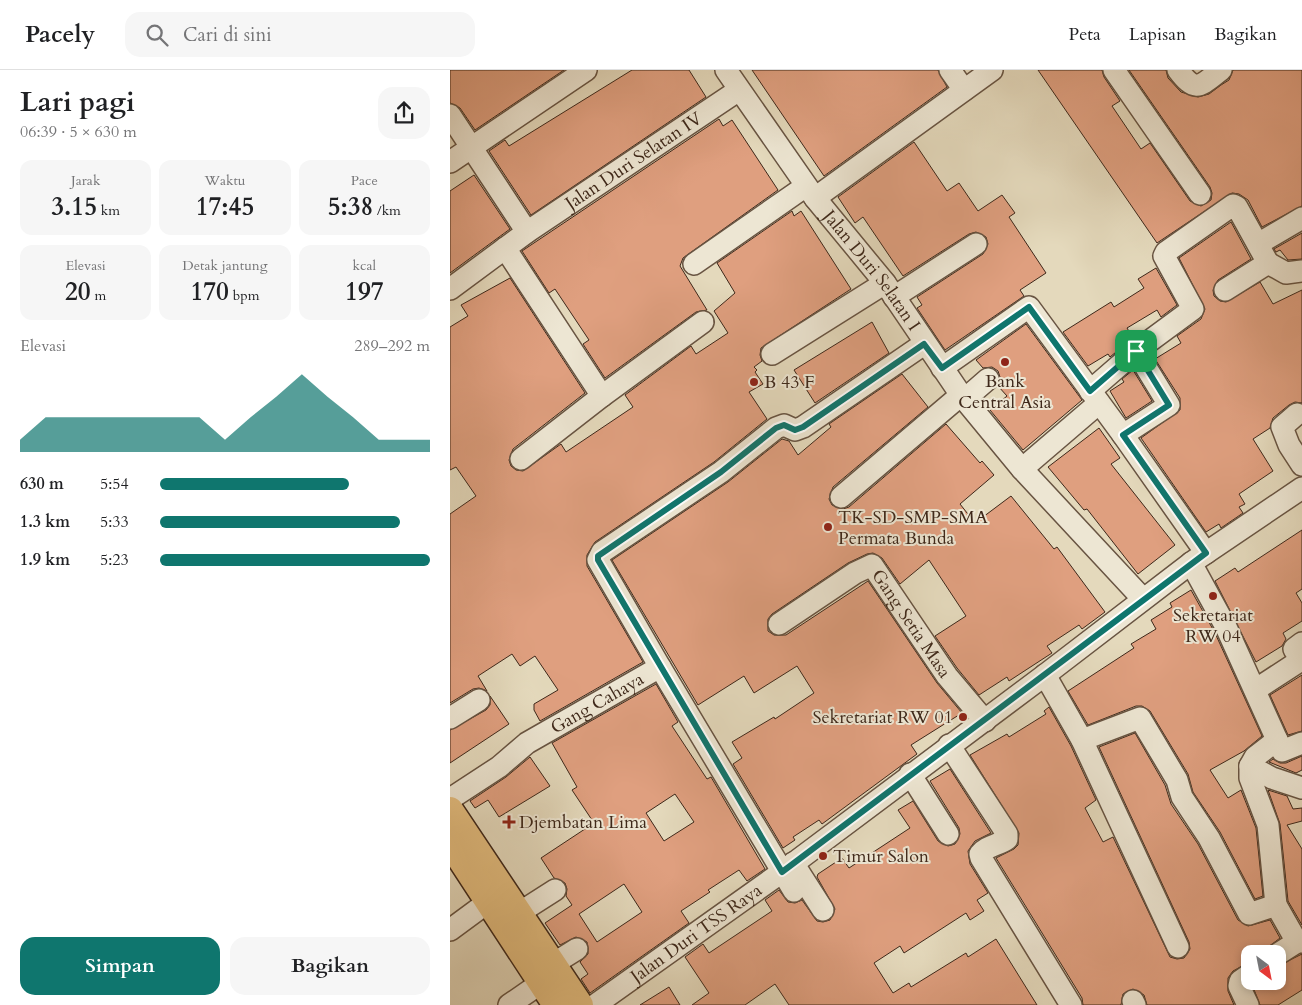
<!DOCTYPE html>
<html lang="id">
<head>
<meta charset="utf-8">
<style>
	:root { --surface:#fff; --page:#f6f6f6; --text:#202124; --muted:#757577; --line:#e0e0e0; --accent:#0f766e }
	body { margin:0; font-family:Cardo,serif; background:var(--page); color:var(--text); height:100vh; display:flex; flex-direction:column; font-size:19px; white-space:nowrap }
	* { box-sizing:border-box; margin:0 }
	p { font-size:16px; color:var(--muted) }
	.icon { flex:none; width:28px; height:28px; fill:none; stroke:currentColor; stroke-width:2; stroke-linecap:round; stroke-linejoin:round }
	.map { position:relative; flex:1; overflow:hidden }
	.panel { display:flex; flex-direction:column; background:var(--surface); width:450px }
	.panel>* { flex:none }
	.needle { width:32px; rotate:148deg }
	.buttons { position:absolute; left:791px; top:875px; display:grid; gap:10px }
	.buttons a { display:grid; place-items:center; width:45px; height:45px; border-radius:10px; background:var(--surface); box-shadow:0 2px 8px #0003; font-size:25px }
	.pin { position:absolute; display:grid; place-items:center; width:42px; height:42px; color:#fff; margin:-21px; border-radius:10px; box-shadow:0 2px 8px #0006 }
	.round { display:grid; place-items:center; flex:none; width:52px; height:52px; border-radius:15px; background:var(--page) }
	.head { display:flex; align-items:center; justify-content:space-between; height:85px; padding:0 20px }
	h1 { font-size:28px; font-weight:600; line-height:38px }
	.metrics { display:grid; grid-template-columns:repeat(3,1fr); gap:8px; height:85px; padding:5px 20px }
	.metrics div { display:grid; align-content:center; border-radius:12px; background:var(--page); text-align:center }
	.metrics b { font-size:25px; font-weight:600 }
	.metrics small { font-size:14px; font-weight:400 }
	.metrics p { font-size:14px }
	.chart { height:140px; padding:10px 20px }
	.chart p { display:flex; justify-content:space-between }
	.chart svg { width:100%; height:90px; margin-top:5px; fill:var(--accent); opacity:.7 }
	.primary-button { display:flex; gap:10px; margin-top:auto; padding:10px 20px }
	.primary-button a { flex:1; height:58px; border-radius:15px; background:var(--accent); color:#fff; font-size:20px; font-weight:600; line-height:58px; text-align:center }
	.primary-button a+a { background:var(--page); color:var(--text) }
	ul { padding:0 20px; list-style:none; font-size:16px }
	li { display:grid; grid-template-columns:80px 60px 1fr; align-items:center; height:38px }
	li i { height:12px; border-radius:6px; background:var(--accent) }
	header { display:flex; align-items:center; gap:30px; box-sizing:border-box; height:70px; padding:0 25px; background:var(--surface); border-bottom:1px solid var(--line) }
	header strong { font-size:24px }
	nav { display:flex; gap:28px; margin-inline-start:auto; font-size:18px }
	.search { width:350px; height:45px; background:var(--page); display:flex; align-items:center; gap:12px; box-sizing:border-box; padding:0 18px; border-radius:15px; color:var(--muted); font-size:19px }
	main { display:flex; flex:1; min-height:0 }
	.map>svg:first-child { display:block }
	.building { fill:#df9f7f; stroke:#3e281a; fill-rule:evenodd }
	.lines { fill:none; stroke-linecap:round; stroke-linejoin:round }
	.minor-casing { stroke:#685442; stroke-width:24 }
	.major-casing { stroke:#3e281a; stroke-width:29 }
	.minor { stroke:#ede6d3; stroke-width:21 }
	.major { stroke:#e2bc7e; stroke-width:26 }
	.route-casing { stroke:#fff; stroke-width:10 }
	.route { stroke:#0f766e; stroke-width:6 }
	.poi-dot { fill:#8f2418; stroke:#ede6d3; stroke-width:2 }
	.labels { text-anchor:middle; dominant-baseline:central; stroke-width:4; stroke-linejoin:round; paint-order:stroke }
	.street-label { font-size:18px; fill:#3e281a; stroke:#ede6d3 }
	.poi-label { font-size:18px; fill:#3e281a; stroke:#ede6d3; text-anchor:start }
</style>
</head>
<body>
<header>
<strong>Pacely</strong>
<div class="search"><svg class="icon" aria-label="search" viewBox="0 0 24 24"><circle cx="10" cy="10" r="6"/><path d="M15 15l6 6"/></svg>Cari di sini</div>
<nav><a>Peta</a><a>Lapisan</a><a>Bagikan</a></nav>
</header>
<main>
<section class="panel">
<div class="head"><div><h1>Lari pagi</h1><p>06:39 · 5 × 630 m</p></div><a class="round"><svg class="icon" aria-label="share" viewBox="0 0 24 24"><path d="M12 15V3M7 8l5-5 5 5M5 13v7h14v-7"/></svg></a></div>
<div class="metrics">
<div><p>Jarak</p><b>3.15<small> km</small></b></div>
<div><p>Waktu</p><b>17:45</b></div>
<div><p>Pace</p><b>5:38<small> /km</small></b></div>
</div>
<div class="metrics">
<div><p>Elevasi</p><b>20<small> m</small></b></div>
<div><p>Detak jantung</p><b>170<small> bpm</small></b></div>
<div><p>kcal</p><b>197</b></div>
</div>
<div class="chart"><p><span>Elevasi</span>289–292 m</p>
<svg viewBox="0 0 160 44" preserveAspectRatio="none"><path d="M0 44V38L10 27L20 27L30 27L40 27L50 27L60 27L70 27L80 38L90 27L100 17L110 6L120 17L130 27L140 38L150 38L160 38V44z"/></svg>
</div>
<ul>
<li><b>630 m</b>5:54<i style="width:70%"></i></li>
<li><b>1.3 km</b>5:33<i style="width:89%"></i></li>
<li><b>1.9 km</b>5:23<i style="width:100%"></i></li>
</ul>
<div class="primary-button"><a>Simpan</a><a>Bagikan</a></div>
</section>
<div class="map">
<svg width="852" height="935" viewBox="0 0 852 935">
	<rect width="100%" height="100%" fill="#e4d9bc"/>
	<filter id="stains"><feTurbulence type="fractalNoise" baseFrequency=".004" numOctaves="4"/><feColorMatrix values="0 0 0 0 .2 0 0 0 0 .09 0 0 0 0 .02 0 0 0 .5 -.17"/></filter>
	<radialGradient id="worn" r=".72"><stop offset=".6" stop-color="#630" stop-opacity="0"/><stop offset="1" stop-color="#630" stop-opacity=".3"/></radialGradient>
	<g class="building">
		<path d="M0,0H114L25,60L10,38L0,33Z"/>
		<path d="M182,0H239L256,27L81,145L39,81L55,70L59,76Z"/>
		<path d="M302,0H488L497,17L374,106Z"/>
		<path d="M588,0H652L654,7L670,31L662,36L691,79L700,73L740,131L751,136L761,130L762,123L760,117L679,0H716L718,8L731,22L748,27L759,24L771,15L779,10L783,0H852V136L812,157L798,130L789,124L782,123L707,173Z"/>
		<path d="M269,49L273,56L282,50L328,120L233,188L230,196L257,240L246,242L155,308L133,274L139,270L105,219L99,223L72,181Z"/>
		<path d="M464,72L497,121L509,113L528,141L552,125L565,143L559,147L596,203L570,220L574,226L495,280L467,238L472,235L467,227L533,184L538,174L536,167L526,162L519,164L453,206L413,147L405,153L388,127Z"/>
		<path d="M24,105L60,159L0,203V121Z"/>
		<path d="M342,141L344,146L351,141L401,219L311,278L310,285L312,291L304,297L307,300L305,302L313,314L299,322L317,349L264,392L145,472L137,485V496L193,592L90,651L84,640V634L108,620L85,586L70,596L62,584L28,606L37,621L29,618L23,619L0,633V444L26,426L6,397L0,400V257L18,246L11,235L60,208L135,323L63,379L59,390L61,396L66,400L73,401L111,374L116,382L183,337L175,325L241,276L246,284L278,263L264,241L285,223L267,193Z"/>
		<path d="M781,152L801,189L768,210L763,220L764,226L770,231L776,232L810,212L823,234L852,220V333L845,332L839,335L823,348L820,358L803,369L823,401L789,424L795,434L789,437L793,443L771,458L769,454L756,462L691,368L730,340V328L705,289L731,273L727,266L751,249L755,239L729,188Z"/>
		<path d="M852,163V189L838,190L830,180L826,182L824,179Z"/>
		<path d="M706,198L727,235L711,247L707,240L677,258L683,268L660,287L658,284L638,296L613,262L661,232L664,237L694,218L688,209Z"/>
		<path d="M422,252L439,283L365,333L344,300Z"/>
		<path d="M576,254L632,330L573,380L540,340L557,326L548,316L550,307L548,301L542,297L533,298L526,290Z"/>
		<path d="M683,300L702,331L676,348L660,321L674,312L672,309Z"/>
		<path d="M452,304L478,337L383,417L379,429L382,435L393,439L399,437L496,354L530,393L532,391L544,405L510,434L525,453L561,426L604,479L607,477L655,542L632,559L629,555L597,576L602,583L559,611L557,607L529,625L507,598L485,566L516,546L479,490L450,514L432,488L423,483L417,484L398,493L322,544L318,549V561L324,565H336L418,511L487,613L512,643L461,675L467,684L372,754L369,750L343,767L345,770L333,778L283,694L292,688L282,672L324,647L325,649L364,623L347,596L304,623L294,606L248,635L162,490L278,412L332,369L339,371L348,385L381,357L379,354Z"/>
		<path d="M649,358L670,388L661,394L725,475L688,504L637,439L634,440L598,397Z"/>
		<path d="M852,460V519L846,523L852,533V551L833,563L836,569L832,576L806,592L765,511L785,498L788,502Z"/>
		<path d="M741,520L765,563L812,666L794,681L760,700L778,728L791,720L806,758L813,826L805,829L770,762L743,722L738,704L700,641L692,636H686L638,655L618,621L684,578L681,574L706,559L701,550L722,537L720,533Z"/>
		<path d="M852,605V661L838,665L820,625Z"/>
		<path d="M206,614L228,652L222,656L257,709L261,707L315,799L297,811L289,800L258,820L260,822L231,841L239,853L140,923L131,909L138,904L130,892L138,884L137,872L126,867L110,875L95,853L122,835L116,826L117,819L115,813L104,808L91,788L144,753L122,720L127,717L102,673ZM225,724L244,752L214,771L196,743ZM174,814L192,842L147,872L129,844Z"/>
		<path d="M40,626L59,654L0,693V660L36,640L40,635Z"/>
		<path d="M599,637L621,676L646,730L635,738L653,772L663,767L720,887L727,889L734,888L740,879L739,872L649,677L685,663L715,715L721,734L748,774L788,850L798,856L820,850L830,868L817,878L816,884H800V892L783,901L778,908V921L784,935H697L694,925L683,919L673,924L671,935H633L632,928L546,788L564,779L568,775L569,763L520,685L557,664L559,667L596,644L594,641Z"/>
		<path d="M852,686V700L846,703L819,692L823,689L830,693H836Z"/>
		<path d="M80,687L100,716L49,747L38,730L25,738L20,731L56,707Z"/>
		<path d="M500,699L541,763L525,771L518,781L520,794L538,823L527,830L534,841L520,850L516,843L454,883L450,876L424,893L443,923L459,913L461,917L516,883L518,887L546,869L587,935H339L325,914L295,935H242L259,923L235,887L253,874L259,883L322,841L315,830L329,820L338,832L345,833L352,830L367,851L373,852L380,850L385,839L367,807L368,804L392,788L399,798L460,758L448,740L463,731L488,771L498,776L505,774L510,764L509,758L480,711Z"/>
		<path d="M818,720L837,726L843,739L852,738V751L837,755L852,779V855L838,831L830,754Z"/>
		<path d="M852,884V920L828,935H810L803,917L810,911H828V896Z"/>
		<path d="M219,917L230,935H190Z"/>
	</g>
	<g class="lines">
		<g class="minor-casing">
			<g id="minor">
				<path id="s1" d="M276,0L365,128L435,213L511,325L572,399L693,529"/>
				<path d="M500,0L514,20"/>
				<path d="M664,0L750,124"/>
				<path d="M728,0C746,24 750,16 771,0"/>
				<path d="M0,45L77,162"/>
				<path d="M0,92L136,0"/>
				<path d="M365,128L542,0"/>
				<path d="M808,174L852,148"/>
				<path d="M55,178L152,326L71,389"/>
				<path d="M818,193L836,203L852,201"/>
				<path d="M244,194L356,116"/>
				<path id="s2" d="M0,219L77,162L289,20"/>
				<path d="M444,227L526,174"/>
				<path d="M322,284L435,213"/>
				<path d="M492,298L579,237L673,365L756,483"/>
				<path d="M640,321L686,281"/>
				<path d="M152,326L253,252"/>
				<path d="M515,329L538,309"/>
				<path d="M847,344L832,357L839,375L852,395"/>
				<path d="M673,365L719,335L686,281L743,239L714,186L716,182L783,135L787,137L818,193L775,220"/>
				<path d="M572,399L649,333"/>
				<path d="M391,427L511,325"/>
				<path d="M741,493L776,557L832,681L852,673"/>
				<path id="s3" d="M329,554L405,503L422,495L497,606L535,651"/>
				<path d="M210,597L344,821"/>
				<path d="M595,605L632,670L728,877"/>
				<path d="M805,620L851,590L844,579L852,573"/>
				<path d="M0,648L29,630"/>
				<path d="M632,670L690,648L727,710L732,727L759,768L799,844L826,835L847,872"/>
				<path d="M499,675L557,764V769C549,775 536,776 530,784L531,788L621,935"/>
				<path d="M800,696L822,708L852,718"/>
				<path d="M460,704L498,764"/>
				<path id="s4" d="M0,729L49,697L77,673L210,597L148,490L152,482L271,402L326,358L334,355L345,360L353,357L474,274"/>
				<path d="M343,793L373,840"/>
				<path d="M826,835L818,755L800,708V696L805,687L827,670"/>
				<path d="M69,843L105,820"/>
				<path d="M0,860L38,832"/>
				<path d="M828,884L847,872H852"/>
				<path d="M103,894L127,879"/>
				<path d="M683,931L685,935"/>
				<path d="M59,935L91,913"/>
				<path id="s5" d="M145,935L332,802L595,605L741,493L852,418"/>
				<path d="M798,935L789,916L790,911L800,904"/>
			</g>
		</g>
		<g class="major-casing">
			<g id="major">
				<path d="M0,740L130,935"/>
				<path d="M0,773L106,935"/>
			</g>
		</g>
		<use href="#minor" class="minor"/>
		<use href="#major" class="major"/>
	</g>
	<g class="lines">
		<g class="route-casing">
			<path id="route" d="M579,237L640,321L686,281L719,335L673,365L756,483L332,802L148,490V486L271,402L326,358L334,355L345,360L353,357L474,274L492,298Z"/>
		</g>
		<use href="#route" class="route"/>
	</g>
	<g class="poi-dot">
		<circle cx="555" cy="292" r="5"/>
		<circle cx="304" cy="312" r="5"/>
		<circle cx="378" cy="457" r="5"/>
		<circle cx="763" cy="526" r="5"/>
		<circle cx="513" cy="647" r="5"/>
		<path d="M56.5 744.5h5v5h5v5h-5v5h-5v-5h-5v-5h5z"/>
		<circle cx="373" cy="786" r="5"/>
	</g>
	<g class="labels">
		<g class="street-label">
			<text stroke="none"><textPath href="#s2" startOffset="224">Jalan Duri Selatan IV</textPath></text>
			<text stroke="none"><textPath href="#s1" startOffset="248">Jalan Duri Selatan I</textPath></text>
			<text stroke="none"><textPath href="#s3" startOffset="181">Gang Setia Masa</textPath></text>
			<text stroke="none"><textPath href="#s4" startOffset="176">Gang Cahaya</textPath></text>
			<text stroke="none"><textPath href="#s5" startOffset="124">Jalan Duri TSS Raya</textPath></text>
		</g>
		<g class="poi-label">
			<text x="555" y="311" text-anchor="middle">Bank<tspan x="555" dy="21">Central Asia</tspan></text>
			<text x="314" y="312">B 43 F</text>
			<text x="388" y="447">TK-SD-SMP-SMA<tspan x="388" dy="21">Permata Bunda</tspan></text>
			<text x="763" y="545" text-anchor="middle">Sekretariat<tspan x="763" dy="21">RW 04</tspan></text>
			<text x="503" y="647" text-anchor="end">Sekretariat RW 01</text>
			<text x="69" y="752">Djembatan Lima</text>
			<text x="383" y="786">Timur Salon</text>
		</g>
	</g>
	<rect width="100%" height="100%" filter="url(#stains)"/>
	<rect width="100%" height="100%" fill="url(#worn)"/>
</svg>
<div class="buttons">
<a><svg class="needle" viewBox="-14 -14 28 28"><path d="M0-13l5 13h-10z" fill="#e53935"/><path d="M0 13l5-13h-10z" fill="#757577"/></svg></a>
</div>
<div class="pin" style="left:686px;top:281px;background:#1e9e55"><svg class="icon" aria-label="arrive" viewBox="0 0 24 24"><path d="M6 21V4h12l-3 4 3 4H6"/></svg></div>
</div>
</main>
</body>
</html>
